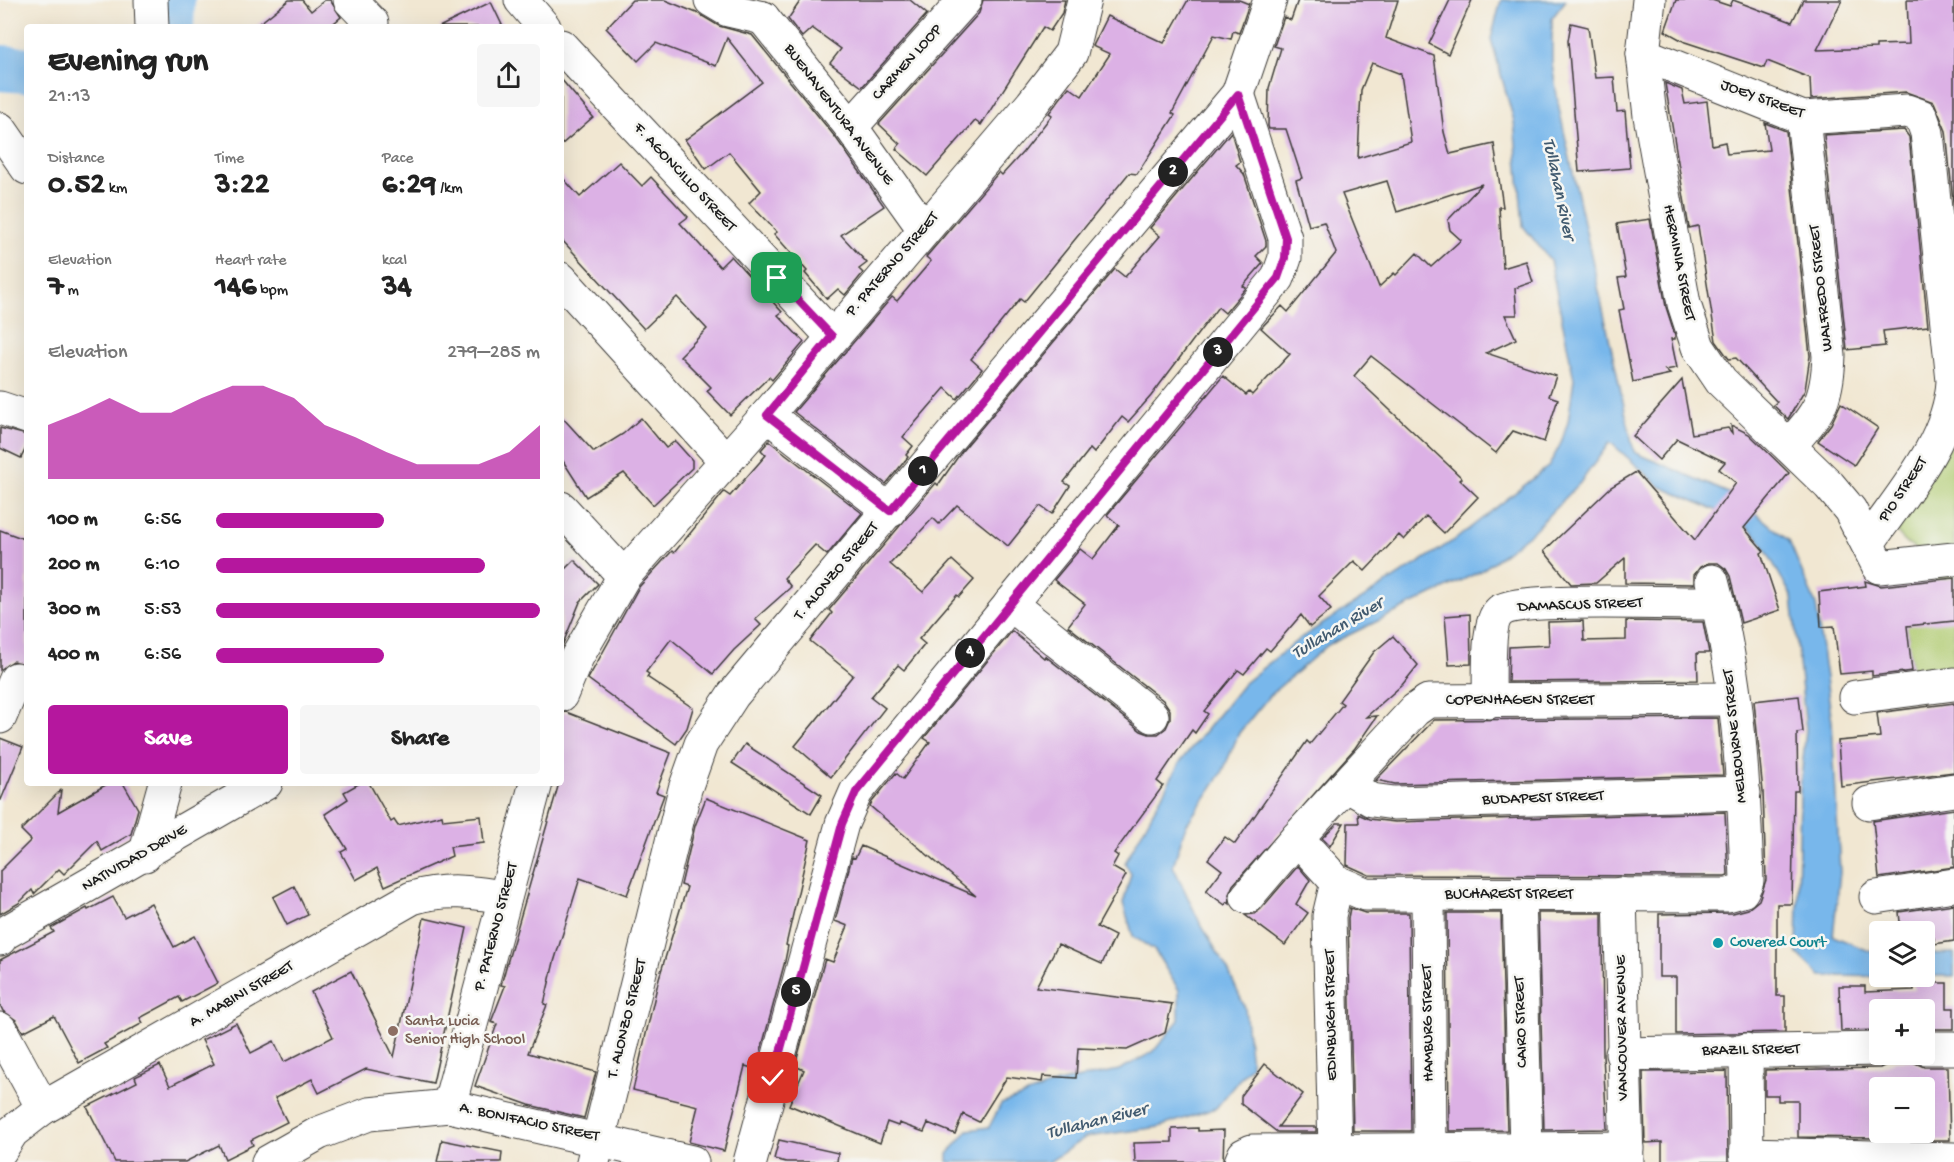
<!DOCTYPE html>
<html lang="en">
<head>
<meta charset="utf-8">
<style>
	:root { --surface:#fff; --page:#f6f6f6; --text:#222; --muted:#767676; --accent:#b5179e }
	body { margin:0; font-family:"Gochi Hand",sans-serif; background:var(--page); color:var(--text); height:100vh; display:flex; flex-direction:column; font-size:22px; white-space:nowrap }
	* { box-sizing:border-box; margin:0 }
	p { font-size:20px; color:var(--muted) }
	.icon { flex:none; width:33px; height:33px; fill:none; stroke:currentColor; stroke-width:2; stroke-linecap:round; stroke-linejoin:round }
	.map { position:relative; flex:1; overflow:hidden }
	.details { position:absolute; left:24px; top:24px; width:540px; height:762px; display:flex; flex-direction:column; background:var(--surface); border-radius:6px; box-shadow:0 6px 24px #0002 }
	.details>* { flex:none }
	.fabs { position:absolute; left:1869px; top:921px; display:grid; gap:12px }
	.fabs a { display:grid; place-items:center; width:66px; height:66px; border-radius:6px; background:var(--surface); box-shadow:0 6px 24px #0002; font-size:30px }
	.pin { position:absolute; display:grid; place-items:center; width:51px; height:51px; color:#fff; margin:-26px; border-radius:12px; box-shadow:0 3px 9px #0006 }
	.km { position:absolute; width:30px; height:30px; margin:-15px; border-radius:50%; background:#222; color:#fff; font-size:16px; line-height:30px; text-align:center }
	.round { display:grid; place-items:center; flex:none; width:63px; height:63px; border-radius:6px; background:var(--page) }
	.head { display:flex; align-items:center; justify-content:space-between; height:102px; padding:0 24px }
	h1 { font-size:33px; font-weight:700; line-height:45px }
	.stats { display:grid; grid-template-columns:repeat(3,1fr); gap:9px; height:102px; padding:6px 24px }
	.stats div { display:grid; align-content:center }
	.stats b { font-size:30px; font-weight:700 }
	.stats small { font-size:16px; font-weight:400 }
	.stats p { font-size:16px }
	.chart { height:168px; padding:12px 24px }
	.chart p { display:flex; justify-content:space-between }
	.chart svg { width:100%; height:108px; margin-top:6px; fill:var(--accent); opacity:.7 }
	.button { display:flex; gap:12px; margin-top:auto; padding:12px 24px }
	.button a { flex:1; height:69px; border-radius:6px; background:var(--accent); color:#fff; font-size:24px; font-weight:700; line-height:69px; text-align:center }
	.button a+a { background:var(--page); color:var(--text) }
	ul { padding:0 24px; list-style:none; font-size:20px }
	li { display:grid; grid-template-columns:96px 72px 1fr; align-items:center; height:45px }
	li i { height:15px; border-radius:8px; background:var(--accent) }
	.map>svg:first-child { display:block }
	.green { fill:#b0cb71; stroke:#667446; stroke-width:1.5 }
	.water { fill:#78b7eb; stroke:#4a6a84; stroke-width:1.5 }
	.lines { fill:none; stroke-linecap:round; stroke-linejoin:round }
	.river { stroke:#78b7eb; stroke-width:46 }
	.building { fill:#dcb1e5; fill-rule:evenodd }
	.minor-casing { stroke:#3c3a37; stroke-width:35 }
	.minor { stroke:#fff; stroke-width:33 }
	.route-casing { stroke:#fff; stroke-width:12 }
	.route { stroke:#b5179e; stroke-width:8 }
	.culture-dot { fill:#0f9aa8; stroke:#f6f6f2; stroke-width:2 }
	.education-dot { fill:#8d6e63; stroke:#f6f6f2; stroke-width:2 }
	.labels { text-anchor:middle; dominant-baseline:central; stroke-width:5; stroke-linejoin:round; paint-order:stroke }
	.street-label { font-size:16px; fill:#1c1c1c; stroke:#f6f6f2 }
	.culture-label { font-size:16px; fill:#0d838f; stroke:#f6f6f2; text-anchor:start }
	.education-label { font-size:16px; fill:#785e54; stroke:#f6f6f2; text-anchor:start }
	.water-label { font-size:18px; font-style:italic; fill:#415a6f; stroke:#f6f6f2 }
</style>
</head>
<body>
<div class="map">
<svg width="1954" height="1162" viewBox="0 0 1954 1162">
	<rect width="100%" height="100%" fill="#f6f6f2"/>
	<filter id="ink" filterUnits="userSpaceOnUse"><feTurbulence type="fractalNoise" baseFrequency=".0167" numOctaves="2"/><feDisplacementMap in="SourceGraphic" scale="12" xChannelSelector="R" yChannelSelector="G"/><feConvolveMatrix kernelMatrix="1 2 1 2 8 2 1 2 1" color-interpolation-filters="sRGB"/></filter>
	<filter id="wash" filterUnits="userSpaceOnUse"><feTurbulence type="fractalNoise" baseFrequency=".008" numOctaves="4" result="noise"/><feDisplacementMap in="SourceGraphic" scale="24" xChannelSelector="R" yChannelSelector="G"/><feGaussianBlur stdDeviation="1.35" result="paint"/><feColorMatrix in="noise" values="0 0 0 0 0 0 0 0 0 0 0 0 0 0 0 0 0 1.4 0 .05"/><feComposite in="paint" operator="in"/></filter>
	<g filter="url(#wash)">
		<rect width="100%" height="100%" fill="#f1e7d2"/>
		<g class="green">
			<path d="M1954,438V549C1926,552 1916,557 1897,533Z"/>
			<path d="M1954,570V678L1914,684L1900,576Z"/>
		</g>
		<g class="water">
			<path d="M1501,0H1566L1552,18V64L1559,108L1634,452L1735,496L1789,541L1816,605L1832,722L1840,872L1833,936L1879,955L1880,976L1918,977L1821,976L1797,953L1800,790L1806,729L1792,597L1759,538L1739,520L1661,487L1610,442L1580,483L1532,532L1481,571L1328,645L1270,695L1239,733L1222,773L1186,825L1173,866L1200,923L1228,970L1245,1008L1251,1065L1216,1108L1159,1127L1086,1137L1049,1162H948V1154L968,1130L989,1127L1001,1104L1057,1083L1119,1070L1153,1052L1179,1020V990L1155,951L1133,936L1123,903L1131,874L1125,863L1180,762L1243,684L1299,639L1456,539L1549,466L1561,443L1568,422L1574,379L1550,260L1523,226L1514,121L1491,39Z"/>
			<path d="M1954,953V976H1925V954Z"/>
		</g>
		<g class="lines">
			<g class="river">
				<path d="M171,27L172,0"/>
				<path d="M0,68L27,70"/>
			</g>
		</g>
		<g id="blocks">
			<g class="building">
				<path d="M289,0H302L311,11L325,0H330L341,17L329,27H255Z"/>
				<path d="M632,0H665L699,14L719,26L752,35L836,138L884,206L841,235L867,263L859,269L863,273L845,295L838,289L827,299L805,273L807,271L774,234L777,232L749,203L761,191L729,152L706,169L685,140L762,82L727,38L716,66L656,43L638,61L606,28Z"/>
				<path d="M801,0H910L927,14L862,87L830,63L841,49L812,28L802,37L788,19Z"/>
				<path d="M983,0H1065L1062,13L1050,31L1043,27L981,125L975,121L927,176L896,149L900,144L879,124L979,13Z"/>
				<path d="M1188,0H1239L1249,4L1239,33L1233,31L1231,39L1214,35L1172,113L1175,115L1137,174L1129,173L1024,302L1020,299L971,359L982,369L957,399L945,388L903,437L913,446L906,455L908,457L886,484L794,412L892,297L897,301L931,261L926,257L999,172L1002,175L1023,152L1052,115L1049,113L1069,87L1082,96L1110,54L1092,46L1107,16L1164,43Z"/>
				<path d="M1298,0H1398L1386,38L1434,56L1444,132L1450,154L1494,144L1503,207H1499L1503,268L1526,261L1533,282L1515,288L1517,315H1505L1516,339L1486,353L1556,376L1549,396L1558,399L1544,442L1513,431L1496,453L1371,356L1354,376L1462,478L1460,480L1478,497L1444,533L1426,516L1404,540L1399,535L1365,571L1354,561L1319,596L1331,610L1310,627L1301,615L1270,651L1266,648L1244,674L1238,670L1204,711L1208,714L1195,733L1192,730L1157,781L1163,786L1114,853L1118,856L1112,867L1126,875L1097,927L1115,936L1102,964L1058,944L1036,987L1172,1004L1165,1033L1127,1050L1078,1048L1076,1078L1043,1076L1042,1082L1007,1077L979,1122L963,1114L955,1134L928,1123L924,1132L899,1123L898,1126L887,1122L880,1143L789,1105L804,1070L795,1066L825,959L833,962L848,926L835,921L852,857L855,858L861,846L976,896L870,806L872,802L896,773L903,779L930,742L924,738L1012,631L1044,658L1045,656L1141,731L1149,734H1158L1166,728L1170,719V710L1164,701L1068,626L1085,604L1054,580L1080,549L1093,559L1119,525L1107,515L1223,376L1246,395L1249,392L1252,395L1290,354L1261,328L1282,306L1288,312L1336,253L1324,222L1309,226L1296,180L1302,178L1286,129H1269L1268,126L1269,88L1281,48L1274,46L1284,17L1291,20ZM1372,63L1401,74L1411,142L1358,158L1361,90ZM1387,181L1397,212L1482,184L1448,220L1450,230L1461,240L1431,267L1417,253L1396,275L1394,273L1379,287L1342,194Z"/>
				<path d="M1450,0H1472L1448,54L1429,44Z"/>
				<path d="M1676,0H1712L1730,6L1733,0L1792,22L1803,0H1842L1817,50L1876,48V45L1909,44L1907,0H1954V211L1946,131L1934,102L1906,92L1811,99L1810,78L1767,61L1764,68L1685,42L1665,31Z"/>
				<path d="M491,2L503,27H439Z"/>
				<path d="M1571,23L1588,27L1595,78L1614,77L1617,112L1625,111L1630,168L1579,172L1568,41Z"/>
				<path d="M561,79L593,117L561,145Z"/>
				<path d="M1665,83L1682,90L1685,104L1707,101L1712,145L1725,142L1727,154L1769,150L1765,123L1786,131L1810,356L1805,390L1788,419L1773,405L1777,402L1736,358L1729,359L1716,341L1698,226L1689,228Z"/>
				<path d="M1904,130L1909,137L1928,326L1883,331L1885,346L1847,350L1824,135Z"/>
				<path d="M1231,132L1240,162L1236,165L1244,174L1266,241V246L1256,256L1263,263L1243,286L1246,288L1225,313L1218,307L1151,396L1128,422L1122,417L1094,453L1090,449L1064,482L1070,486L1052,514L1040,506L1008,546L957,505L939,524L933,518L890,564L923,592L952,560L974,580L959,597L957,595L919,639L925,644L904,670L898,665L871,697L885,708L831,777L795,746L853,675L810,641L832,613L829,610L936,483L938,485L962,451L1115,269L1125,277L1160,236L1150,228Z"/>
				<path d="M619,162L642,186L651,177L688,217L680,223L720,267L731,256L782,312L778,315L804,342L772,380L769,377L730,415L707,391L711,387L680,356L707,329L677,297L644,329L561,239V176L580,197Z"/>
				<path d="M1650,219L1666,307L1675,335V339H1671L1677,368L1665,370L1670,374L1633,382L1619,310L1624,309L1618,278L1626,277L1617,224Z"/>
				<path d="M1682,380L1692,434L1728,428L1732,433L1731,425L1749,434L1789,473L1744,528L1764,551L1761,553L1780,610L1741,623L1730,576L1726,569L1718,563H1708L1700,567L1694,575V584L1625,583V558L1596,583L1571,584L1544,551L1611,487L1636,472L1695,540L1736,483L1719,469L1725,462L1677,439L1659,460L1633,436Z"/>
				<path d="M1841,403L1878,428L1854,465L1818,441L1831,424Z"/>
				<path d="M561,416L594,452L623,434L641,418L666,448L675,441L692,460V468L653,505L624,473L586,497L561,458Z"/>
				<path d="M0,428L27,435V446L21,458L0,448Z"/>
				<path d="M769,441L862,513L827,555L815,545L784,578L791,587L755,619L761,625L734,650L713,674L671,639L646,672L649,674L647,677L693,708L687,728L676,744L588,679L639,587L672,551L674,553L724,492L730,496L766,455L761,450Z"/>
				<path d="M0,530L27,540V665L13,661L0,670Z"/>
				<path d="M574,560L598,584L580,602L562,646L561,573Z"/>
				<path d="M1954,578V621L1907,626L1912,671L1872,676V671L1840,674L1834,626L1821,627L1819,592L1866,586L1865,581L1881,586Z"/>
				<path d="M1470,614L1471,664L1449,665L1445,616Z"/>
				<path d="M1583,621L1584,641L1626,640V621L1703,622L1709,653H1697L1698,680L1508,682L1509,647L1549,645L1548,622Z"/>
				<path d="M1393,636L1418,665L1402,685L1366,717L1377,716L1355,748L1233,885L1229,894L1230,904L1227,902L1225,905L1206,891L1222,870L1208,859L1225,837L1235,844L1307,741L1310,744L1343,704L1339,701L1374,652Z"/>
				<path d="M1799,696L1803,732L1797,733L1798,791H1794L1792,904H1777V996H1785V1032L1676,1034V977H1659V914L1733,913L1748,909L1759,900L1766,880L1763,792L1754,701Z"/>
				<path d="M1954,703V772L1841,786L1838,741L1880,737L1877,713Z"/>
				<path d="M566,712L671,753L656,792L664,795L627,895L580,878L554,962L544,1004L547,1005L528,1053L596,1072L584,1118L529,1105L475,1086L497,1024L491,1022L505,986L501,985L508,960L559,783H561V713Z"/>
				<path d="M1718,718L1723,775L1395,784L1376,780L1434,720Z"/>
				<path d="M0,738L23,747L1,800H0Z"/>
				<path d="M745,744L822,795L811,814L732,763Z"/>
				<path d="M109,783H123L138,809L131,834L102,851L97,841L64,874L59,869L34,894L32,890L19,903L0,914V871L31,840L21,830L61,790L58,812Z"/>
				<path d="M360,783H369L391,822L394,820L398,826L442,815L443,820L481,816L484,843L450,847L452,856L385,886L377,868L356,880L341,852L347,849L325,814L348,799L344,792Z"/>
				<path d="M706,798L810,840L786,945L788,946L785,961L756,1069L745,1066L724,1151L689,1142L698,1106L633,1090L659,978L687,887L681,885L695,826Z"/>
				<path d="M1954,809V867L1879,878L1873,821Z"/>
				<path d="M1725,812L1728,875L1725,876L1369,875L1347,865L1348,823H1359L1358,814L1369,819L1395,822Z"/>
				<path d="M1337,823H1344L1330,846L1322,838Z"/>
				<path d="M1298,866L1310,880L1296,904L1308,913L1285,945L1245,915L1254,914L1261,909Z"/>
				<path d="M294,886L308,915L287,925L273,897Z"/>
				<path d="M113,897L124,917L151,903L174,947L194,936L218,983L182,1002L179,997L140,1018L143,1023L104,1044L107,1048L79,1063L54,1016L23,1032L16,1020L3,1011L0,1005V960L54,932L51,928L87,908L88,910Z"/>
				<path d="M1954,904V941L1934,944V938L1924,939V932H1901L1899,912Z"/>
				<path d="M1350,908L1365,913H1409L1411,1131H1353L1348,918Z"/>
				<path d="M1447,913H1501L1507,1130L1449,1131Z"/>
				<path d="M1538,913H1602L1603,1055L1607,1129L1544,1130Z"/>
				<path d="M424,918L467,928L433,1083L366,1069L319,1093L312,1079L275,1098L287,1122L251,1140L253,1145L225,1159L219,1145L185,1162H115L87,1107L137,1082L135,1077L160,1065L170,1086L214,1064L202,1040L236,1023L251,1053L274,1041L284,1062L333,1037L311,992L351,971L394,1057Z"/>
				<path d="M1914,983H1947V1008H1954V1029H1924V1010H1880V1030L1841,1031L1839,986H1865V992L1914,990Z"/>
				<path d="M1894,1061H1911L1924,1067H1948L1950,1140H1924V1088H1880V1138L1798,1137V1101H1778V1095H1765V1070L1880,1068Z"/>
				<path d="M1265,1064L1303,1094L1278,1127H1316V1132H1277L1241,1104V1096Z"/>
				<path d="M1727,1071L1728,1162H1662V1142L1645,1143L1643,1072Z"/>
				<path d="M1198,1128V1131L1224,1130L1223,1162H1135L1134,1143L1172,1142V1129Z"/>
				<path d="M442,1140L502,1152L501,1162H437Z"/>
				<path d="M779,1140L838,1153L837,1162H786L774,1159Z"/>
			</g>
		</g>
	</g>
	<g filter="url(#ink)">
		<use href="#blocks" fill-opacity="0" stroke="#3c3a37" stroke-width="1.5"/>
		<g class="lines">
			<g class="minor-casing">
				<g id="minor">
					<path d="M151,0L152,27"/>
					<path d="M350,0L372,23"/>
					<path d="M521,0L544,27"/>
					<path d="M711,0L728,10L763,18"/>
					<path d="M1649,0L1643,54L1650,116L1684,304L1698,347L1721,381L1829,485L1850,510L1879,567L1954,559"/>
					<path d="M763,18L851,127L924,229"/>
					<path d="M561,46L832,336"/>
					<path d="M1643,54L1803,118L1907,111L1921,116L1927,133L1953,381C1950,441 1901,495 1868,543"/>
					<path d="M851,127L965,0"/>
					<path d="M0,129L27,168"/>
					<path d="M561,279L726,461"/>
					<path d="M0,408L27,417"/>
					<path d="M767,415L890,511"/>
					<path d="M1789,446C1819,412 1827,402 1829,356L1803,118"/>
					<path d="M561,508L624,576"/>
					<path d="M1010,604L1152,716"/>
					<path d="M561,695L577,657L624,576L767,415L1032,104L1071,53L1084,0"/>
					<path d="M1855,697L1954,684"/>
					<path d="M1489,702C1490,683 1486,624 1499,612C1516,596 1685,604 1718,603"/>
					<path d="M0,717L16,679"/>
					<path d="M1346,785L1372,800L1394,803L1744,793"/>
					<path d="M1869,803L1954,790"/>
					<path d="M1297,838L1337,882L1365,894L1728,895L1742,891L1747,881C1744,781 1738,678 1712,581"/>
					<path d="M145,855L165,783"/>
					<path d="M1620,894L1627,1162"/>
					<path d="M1519,895L1526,1149"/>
					<path d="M1428,896L1430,1149"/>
					<path d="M1247,897L1297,838L1415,710L1428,701L1734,699"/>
					<path d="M1876,897L1954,885"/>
					<path d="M0,939L3,934L266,783"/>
					<path d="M0,1029L43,1108"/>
					<path d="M1924,1048H1954"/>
					<path d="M1746,1050L1747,1162"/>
					<path d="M1622,1054L1880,1049"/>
					<path d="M449,1106L536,783"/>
					<path d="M1335,1150L1329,916L1337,882"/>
					<path d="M0,1151L12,1132L43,1108L412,898C445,888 472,892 505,897"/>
					<path d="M1746,1154L1954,1159"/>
					<path d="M268,1162L319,1133L369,1114L449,1106L692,1162"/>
					<path d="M593,1162L685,789L701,744L733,695L1238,94L1270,0"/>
					<path d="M750,1162L842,824L856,792L1278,278L1285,258V238L1238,94"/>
					<path d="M1241,1162L1244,1155L1252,1151L1627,1148"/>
				</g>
			</g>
			<use href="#minor" class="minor"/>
		</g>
	</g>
	<g class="lines" filter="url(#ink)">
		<g class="route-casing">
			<path id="route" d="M773,1078L842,824L856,792L1278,278L1285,258L1286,238L1238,94L890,511L767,415L832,336L777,278"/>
		</g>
		<use href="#route" class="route"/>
	</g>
	<circle class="culture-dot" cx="1718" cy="943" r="6"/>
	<circle class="education-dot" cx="393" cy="1031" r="6"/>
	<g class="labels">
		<g class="street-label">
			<text transform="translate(908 63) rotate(-48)">CARMEN LOOP</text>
			<text transform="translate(1762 100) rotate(20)">JOEY STREET</text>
			<text transform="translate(838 115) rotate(53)">BUENAVENTURA AVENUE</text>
			<text transform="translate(684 178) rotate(47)">F. AGONCILLO STREET</text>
			<text transform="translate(1678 263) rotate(79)">HERMINIA STREET</text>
			<text transform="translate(893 265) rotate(-49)">P. PATERNO STREET</text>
			<text transform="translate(1822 288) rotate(-96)">WALFREDO STREET</text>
			<text transform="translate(1904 490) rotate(-56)">PIO STREET</text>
			<text transform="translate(837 572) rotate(-50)">T. ALONZO STREET</text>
			<text transform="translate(1580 606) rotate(-2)">DAMASCUS STREET</text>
			<text x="1520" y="701">COPENHAGEN STREET</text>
			<text transform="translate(1736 736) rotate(-96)">MELBOURNE STREET</text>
			<text transform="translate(1543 799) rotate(-2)">BUDAPEST STREET</text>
			<text transform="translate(135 859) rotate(-30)">NATIVIDAD DRIVE</text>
			<text x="1509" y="895">BUCHAREST STREET</text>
			<text transform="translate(497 927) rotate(-75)">P. PATERNO STREET</text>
			<text transform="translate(242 995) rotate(-30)">A. MABINI STREET</text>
			<text transform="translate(1332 1015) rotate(-91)">EDINBURGH STREET</text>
			<text transform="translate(628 1019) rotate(-76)">T. ALONZO STREET</text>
			<text transform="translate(1522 1022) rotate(-92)">CAIRO STREET</text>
			<text transform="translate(1429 1023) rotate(-91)">HAMBURG STREET</text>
			<text transform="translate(1623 1028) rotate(-91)">VANCOUVER AVENUE</text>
			<text transform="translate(1751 1051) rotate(-1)">BRAZIL STREET</text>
			<text transform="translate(529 1123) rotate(12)">A. BONIFACIO STREET</text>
		</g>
		<g class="culture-label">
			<text x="1730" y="943">Covered Court</text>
		</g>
		<g class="education-label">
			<text x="405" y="1022">Santa Lucia<tspan x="405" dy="18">Senior High School</tspan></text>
		</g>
		<g class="water-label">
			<text transform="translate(1558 189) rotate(78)">Tullahan River</text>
			<text transform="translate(1338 629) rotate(-31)">Tullahan River</text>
			<text transform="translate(1097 1122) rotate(-14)">Tullahan River</text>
		</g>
	</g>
</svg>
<div class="fabs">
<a><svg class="icon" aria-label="layers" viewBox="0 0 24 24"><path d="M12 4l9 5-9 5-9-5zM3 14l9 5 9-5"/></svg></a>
<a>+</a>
<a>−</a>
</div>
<div class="pin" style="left:777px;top:278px;background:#1e9e55"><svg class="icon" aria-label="arrive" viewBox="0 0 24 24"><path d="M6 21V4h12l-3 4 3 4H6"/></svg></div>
<div class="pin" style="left:773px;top:1078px;background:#d93025"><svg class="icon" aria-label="check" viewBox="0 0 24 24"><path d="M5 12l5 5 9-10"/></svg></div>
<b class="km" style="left:923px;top:471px">1</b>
<b class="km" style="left:1173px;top:172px">2</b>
<b class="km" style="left:1218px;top:352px">3</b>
<b class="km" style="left:970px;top:653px">4</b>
<b class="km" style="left:796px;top:992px">5</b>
<section class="details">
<div class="head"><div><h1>Evening run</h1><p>21:13</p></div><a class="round"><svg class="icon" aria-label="share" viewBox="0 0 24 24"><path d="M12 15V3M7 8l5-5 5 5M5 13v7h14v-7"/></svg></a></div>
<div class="stats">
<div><p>Distance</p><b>0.52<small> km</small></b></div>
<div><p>Time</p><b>3:22</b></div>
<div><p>Pace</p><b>6:29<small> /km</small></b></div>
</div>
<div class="stats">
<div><p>Elevation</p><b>7<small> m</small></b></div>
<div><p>Heart rate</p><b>146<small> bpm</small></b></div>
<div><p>kcal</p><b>34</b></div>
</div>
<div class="chart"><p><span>Elevation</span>279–285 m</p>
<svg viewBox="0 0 160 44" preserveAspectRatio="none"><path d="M0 44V22L10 17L20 11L30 17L40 17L50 11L60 6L70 6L80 11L90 22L100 27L110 33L120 38L130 38L140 38L150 33L160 22V44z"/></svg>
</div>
<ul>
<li><b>100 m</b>6:56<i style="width:52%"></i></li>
<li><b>200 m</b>6:10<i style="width:83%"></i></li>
<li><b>300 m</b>5:53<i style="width:100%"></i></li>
<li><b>400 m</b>6:56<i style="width:52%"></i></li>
</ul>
<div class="button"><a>Save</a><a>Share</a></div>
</section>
</div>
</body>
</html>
